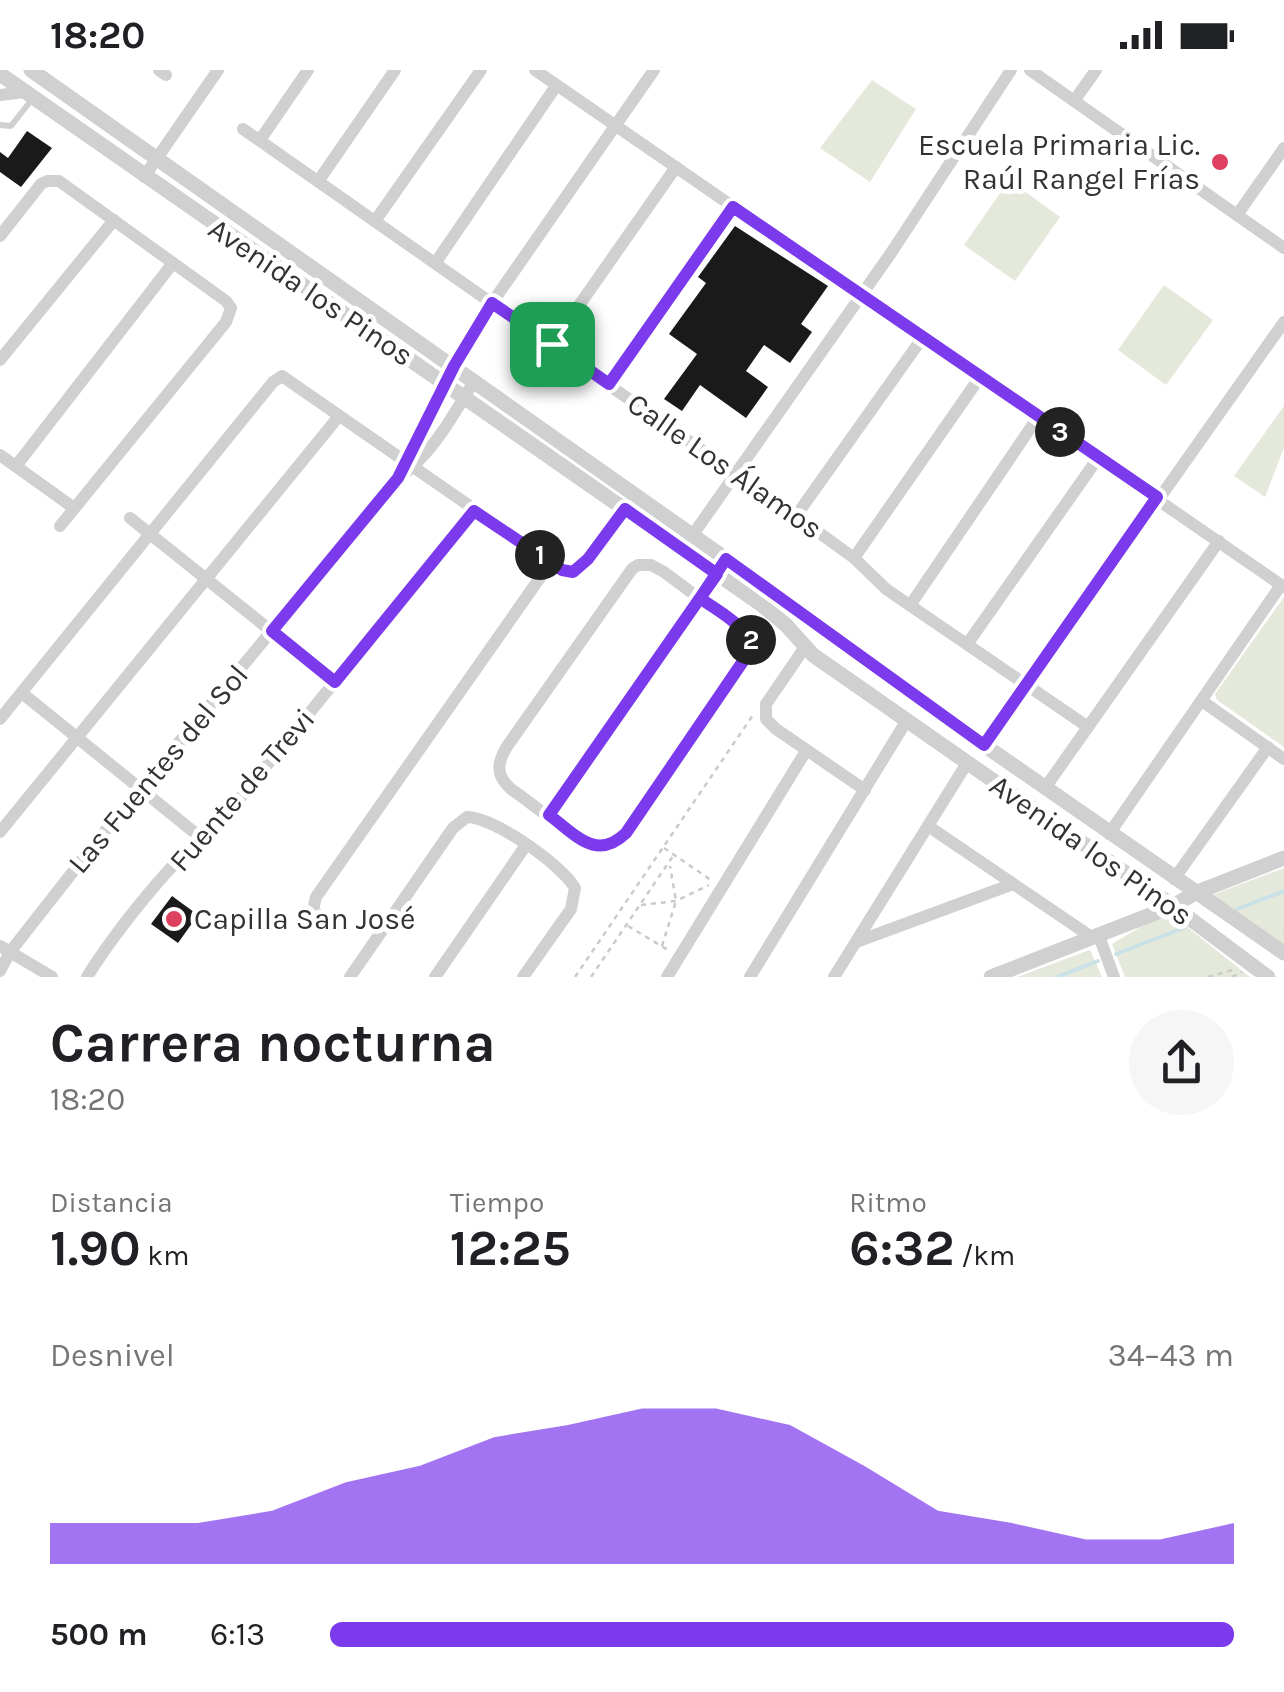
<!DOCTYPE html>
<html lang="es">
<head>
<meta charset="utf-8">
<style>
	:root { --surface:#fff; --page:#f6f6f6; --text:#202124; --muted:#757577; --accent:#7c3aed }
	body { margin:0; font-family:Karla,sans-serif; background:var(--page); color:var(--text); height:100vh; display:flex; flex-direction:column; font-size:38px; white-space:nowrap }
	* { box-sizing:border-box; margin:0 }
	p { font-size:32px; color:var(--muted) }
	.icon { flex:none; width:55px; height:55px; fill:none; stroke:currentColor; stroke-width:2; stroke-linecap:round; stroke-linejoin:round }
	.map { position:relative; height:907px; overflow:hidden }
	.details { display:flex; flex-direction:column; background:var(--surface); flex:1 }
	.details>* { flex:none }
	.pin { position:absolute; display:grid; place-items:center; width:85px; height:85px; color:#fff; margin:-42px; border-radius:20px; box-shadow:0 5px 15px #0006 }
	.km { position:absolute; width:50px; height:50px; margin:-25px; border-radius:50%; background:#222; color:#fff; font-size:28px; line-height:50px; text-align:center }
	.round { display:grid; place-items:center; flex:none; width:105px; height:105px; border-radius:52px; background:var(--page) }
	.headline { display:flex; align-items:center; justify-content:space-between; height:170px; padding:0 50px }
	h1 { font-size:55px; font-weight:700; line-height:75px }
	.stats { display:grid; grid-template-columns:repeat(3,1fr); gap:15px; height:170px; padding:10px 50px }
	.stats div { display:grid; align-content:center }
	.stats b { font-size:50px; font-weight:700 }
	.stats small { font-size:28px; font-weight:400 }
	.stats p { font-size:28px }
	.chart { height:280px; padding:20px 50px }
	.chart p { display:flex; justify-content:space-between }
	.chart svg { width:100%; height:180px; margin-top:10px; fill:var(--accent); opacity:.7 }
	ul { padding:0 50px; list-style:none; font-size:32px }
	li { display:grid; grid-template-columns:160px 120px 1fr; align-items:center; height:75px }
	li i { height:25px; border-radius:12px; background:var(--accent) }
	.status { display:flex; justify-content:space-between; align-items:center; height:70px; padding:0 50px; background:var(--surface); direction:ltr }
	.status svg { height:28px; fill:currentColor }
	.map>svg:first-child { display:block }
	.green { fill:#e4e9dc }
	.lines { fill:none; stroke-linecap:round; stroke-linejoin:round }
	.stream { stroke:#cae1e8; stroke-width:4 }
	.building { fill:#1a1a1a }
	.path { stroke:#cacaca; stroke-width:2.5; stroke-dasharray:5 5; stroke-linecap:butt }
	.service { stroke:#d0d0d0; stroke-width:6 }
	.minor { stroke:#d0d0d0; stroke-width:12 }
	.tertiary { stroke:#d0d0d0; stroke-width:15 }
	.route-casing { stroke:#fff; stroke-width:20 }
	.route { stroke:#7c3aed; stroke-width:12 }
	.poi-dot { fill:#dd415f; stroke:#fff; stroke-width:4 }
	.labels { text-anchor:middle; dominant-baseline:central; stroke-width:10; stroke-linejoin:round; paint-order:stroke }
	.poi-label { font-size:30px; fill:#333; stroke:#fff; text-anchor:end }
	.street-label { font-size:30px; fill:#333; stroke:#fff }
</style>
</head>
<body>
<div class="status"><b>18:20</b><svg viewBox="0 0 49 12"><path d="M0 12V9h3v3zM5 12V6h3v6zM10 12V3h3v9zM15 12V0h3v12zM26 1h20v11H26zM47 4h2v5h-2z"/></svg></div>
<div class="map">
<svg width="1284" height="907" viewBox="0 0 1284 907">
	<rect width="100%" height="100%" fill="#fff"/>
	<g class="green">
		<path d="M872,10L916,39L870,112L820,78Z"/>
		<path d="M1009,110L1060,147L1015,211L964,175Z"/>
		<path d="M1164,215L1213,250L1166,315L1118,280Z"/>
		<path d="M1284,336V378L1265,427L1234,406Z"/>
		<path d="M1284,527V677L1217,630L1215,624Z"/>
		<path d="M1284,798V874L1212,825Z"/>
		<path d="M1167,841L1250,907H1125L1112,874Z"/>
		<path d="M1090,880L1102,907H1017Z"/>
	</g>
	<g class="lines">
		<g class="stream">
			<path d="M1237,839L1284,821"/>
			<path d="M1116,884L1186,857"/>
			<path d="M1057,907L1098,891"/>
		</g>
	</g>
	<g class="building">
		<path d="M27,61L52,78L21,117L0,102V82L8,88Z"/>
		<path d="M735,156L828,216L801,254L812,262L790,293L764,275L746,301L768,317L746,348L700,315L682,341L664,329L697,284L669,264L706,213L698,207Z"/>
		<path d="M172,826L198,845L178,873L151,854Z"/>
	</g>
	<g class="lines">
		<g class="path">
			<path d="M664,778L711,810"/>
			<path d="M641,835L676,831L709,815"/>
			<path d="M628,856L668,880"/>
			<path d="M1284,862V863"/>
			<path d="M662,876L676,831L670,796"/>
			<path d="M575,907L753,645"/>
			<path d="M591,907L673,786"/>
			<path d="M1208,907L1236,899"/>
			<path d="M1232,907L1242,902"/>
		</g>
		<path class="service" d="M0,55L11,56L33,28"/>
		<g class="minor">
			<path d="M159,0L166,5"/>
			<path d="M535,0L1284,517"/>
			<path d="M1030,0L1284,178"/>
			<path d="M0,25L25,22"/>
			<path d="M1074,31L1096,0"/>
			<path d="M243,59L796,446L854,488L886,519L1088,657"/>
			<path d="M260,70L308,0"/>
			<path d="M144,107L218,0"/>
			<path d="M319,110L395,0"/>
			<path d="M1237,145L1284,78"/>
			<path d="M375,151L481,0"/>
			<path d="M0,166L41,114L47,111H59L226,231L231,238L226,252L60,456"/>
			<path d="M436,192L556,16"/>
			<path d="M552,274L676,97"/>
			<path d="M0,290L114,150"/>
			<path d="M609,314L733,137"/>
			<path d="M0,385L74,438"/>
			<path d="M16,396L173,193"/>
			<path d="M403,397L453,297L492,233L654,0"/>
			<path d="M796,446L923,267"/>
			<path d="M130,448L335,612"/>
			<path d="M687,473L891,183L1011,0"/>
			<path d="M854,488L980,307"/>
			<path d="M638,495H651L664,502L742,560L752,575L746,589L625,763C618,771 610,779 598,777C581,774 529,731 511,719C495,705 497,692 508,675L632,499Z"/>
			<path d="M911,534L1038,347"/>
			<path d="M968,573L1098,388"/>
			<path d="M805,577L766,634V649L776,659L865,720"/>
			<path d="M22,623L200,767"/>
			<path d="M1202,631L1284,689"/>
			<path d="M0,649L273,312L282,306L562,500L578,499L625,439"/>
			<path d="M985,675L1284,252"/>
			<path d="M1045,718L1219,471"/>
			<path d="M549,745L721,497"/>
			<path d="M928,756L1093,868"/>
			<path d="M0,762L339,346"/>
			<path d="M1109,764L1281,515"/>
			<path d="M1174,809L1268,677"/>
			<path d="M334,857L313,840L316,827L551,492"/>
			<path d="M1099,866L1114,907"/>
			<path d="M856,872L1013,814"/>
			<path d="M0,876L52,907"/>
			<path d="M0,901L10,882L101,766L399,408C432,384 453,346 474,311"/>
			<path d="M87,907C113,865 177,782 218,755L474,441"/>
			<path d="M350,907L453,758L467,747C495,748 561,794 575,818L571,839L523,907"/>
			<path d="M435,907L526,775"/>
			<path d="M667,907L806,681"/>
			<path d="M750,907L907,650"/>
			<path d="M834,907L967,693"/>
		</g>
		<g class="tertiary">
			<path d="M31,0L726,489L919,630L1284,883"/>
			<path d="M0,4L762,535L786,555L813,585L1173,836L1268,907"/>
			<path d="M991,907L1173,836L1195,823L1284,788"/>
		</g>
	</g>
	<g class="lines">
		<g class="route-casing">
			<path id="route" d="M552,274L492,233L454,296L398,408L272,561L335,612L474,441L562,500L573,502L588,489L625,439L717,504L700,528L549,745C575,764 596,792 626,763L750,581C753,558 717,541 700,528L726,489L984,675L1157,427L733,137L609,314L552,274"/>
		</g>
		<use href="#route" class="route"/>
	</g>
	<g class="poi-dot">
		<circle cx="1220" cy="92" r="10"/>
		<circle cx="174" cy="849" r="10"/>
	</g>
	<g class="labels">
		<g class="poi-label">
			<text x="1200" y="75">Escuela Primaria Lic.<tspan x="1200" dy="34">Raúl Rangel Frías</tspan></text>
			<text x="194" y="849" text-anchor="start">Capilla San José</text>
		</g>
		<g class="street-label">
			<text transform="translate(311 222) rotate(34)">Avenida los Pinos</text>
			<text transform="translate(725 396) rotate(35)">Calle Los Álamos</text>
			<text transform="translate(158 699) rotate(-50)">Las Fuentes del Sol</text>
			<text transform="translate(242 720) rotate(-49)">Fuente de Trevi</text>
			<text transform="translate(1091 780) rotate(35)">Avenida los Pinos</text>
		</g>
	</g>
</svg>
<div class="pin" style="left:552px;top:274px;background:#1e9e55"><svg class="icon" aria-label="arrive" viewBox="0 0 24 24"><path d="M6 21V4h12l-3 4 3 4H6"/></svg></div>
<b class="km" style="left:540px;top:485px">1</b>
<b class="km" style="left:751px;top:570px">2</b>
<b class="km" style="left:1060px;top:362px">3</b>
</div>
<section class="details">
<div class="headline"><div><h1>Carrera nocturna</h1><p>18:20</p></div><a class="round"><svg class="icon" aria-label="share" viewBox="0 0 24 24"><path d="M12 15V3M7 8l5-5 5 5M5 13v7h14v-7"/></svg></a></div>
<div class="stats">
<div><p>Distancia</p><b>1.90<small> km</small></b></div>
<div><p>Tiempo</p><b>12:25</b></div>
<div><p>Ritmo</p><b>6:32<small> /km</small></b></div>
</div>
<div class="chart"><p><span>Desnivel</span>34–43 m</p>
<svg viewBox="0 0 160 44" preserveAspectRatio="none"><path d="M0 44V34L10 34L20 34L30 31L40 24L50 20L60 13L70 10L80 6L90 6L100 10L110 20L120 31L130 34L140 38L150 38L160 34V44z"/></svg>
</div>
<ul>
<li><b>500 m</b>6:13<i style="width:100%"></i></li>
</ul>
</section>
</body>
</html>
